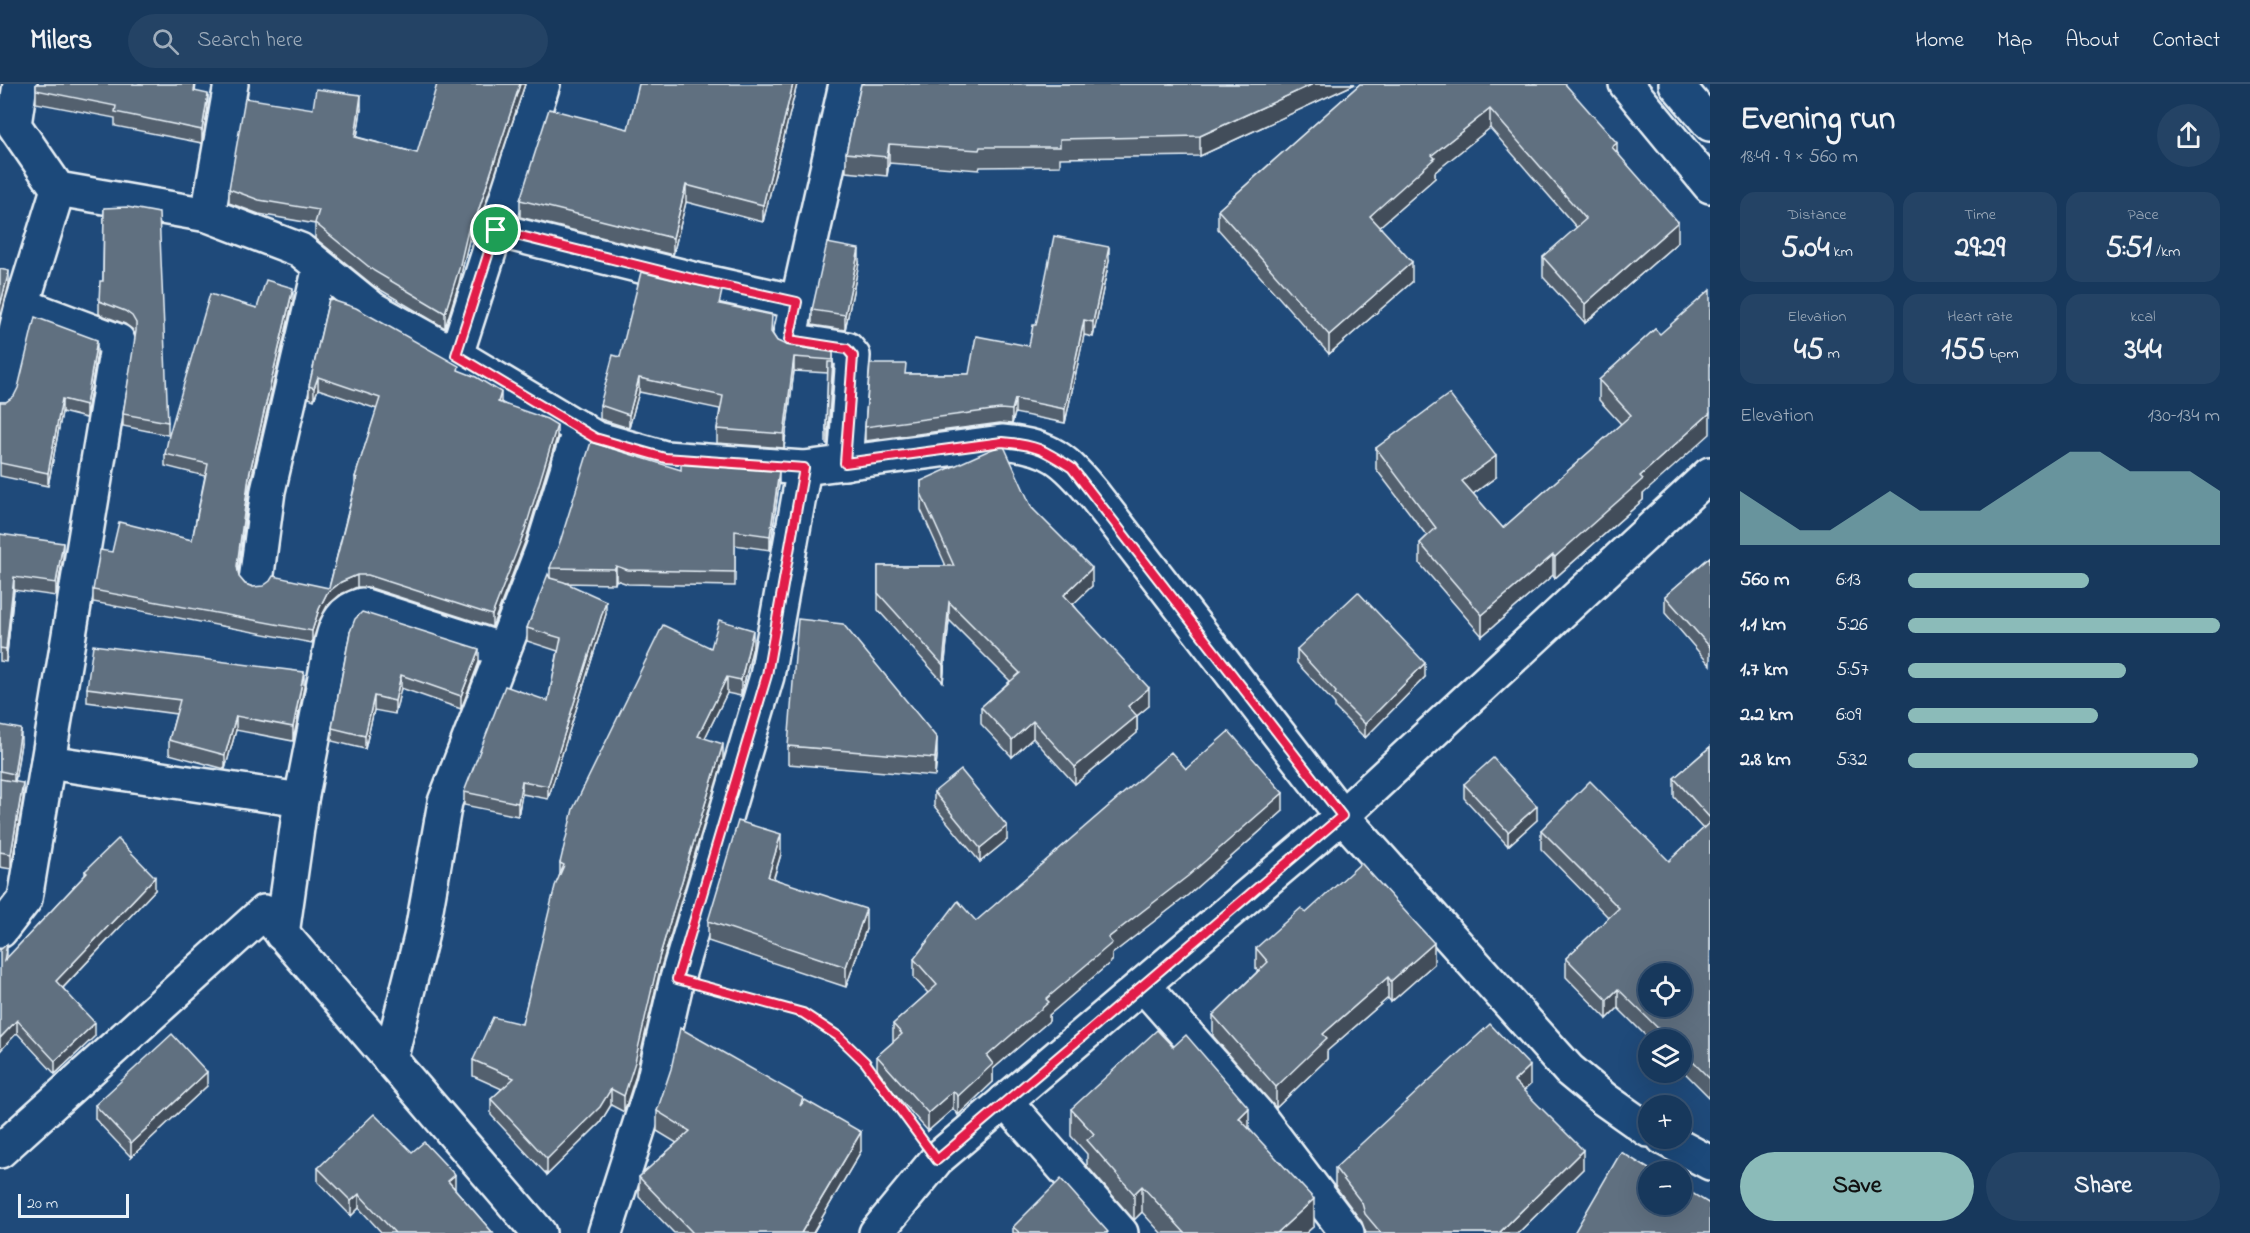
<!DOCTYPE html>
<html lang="en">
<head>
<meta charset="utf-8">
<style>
	:root { --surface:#17385c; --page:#244365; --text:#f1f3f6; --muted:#9eacbb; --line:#365272; --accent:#8bbbb9 }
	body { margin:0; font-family:"Indie Flower",sans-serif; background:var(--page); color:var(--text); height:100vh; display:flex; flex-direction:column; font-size:22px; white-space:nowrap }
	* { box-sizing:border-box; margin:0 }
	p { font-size:20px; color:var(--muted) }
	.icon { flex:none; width:33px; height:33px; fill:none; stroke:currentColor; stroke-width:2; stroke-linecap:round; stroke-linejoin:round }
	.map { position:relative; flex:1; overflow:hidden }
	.drawer { display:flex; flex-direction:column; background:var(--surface); width:540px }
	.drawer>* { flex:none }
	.tools { position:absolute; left:1638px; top:879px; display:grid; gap:12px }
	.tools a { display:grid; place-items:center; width:54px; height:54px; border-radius:50%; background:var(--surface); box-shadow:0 6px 24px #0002,0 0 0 2px var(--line); font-size:30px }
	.scale { position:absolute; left:18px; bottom:15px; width:111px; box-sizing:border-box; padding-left:6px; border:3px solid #e8f1f8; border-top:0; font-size:16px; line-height:21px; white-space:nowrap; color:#e8f1f8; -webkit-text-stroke:4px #1f4a7a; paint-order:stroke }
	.pin { position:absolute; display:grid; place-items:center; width:51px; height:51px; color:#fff; margin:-26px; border:3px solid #fff; border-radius:50%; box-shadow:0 2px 6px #0007 }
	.round { display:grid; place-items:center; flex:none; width:63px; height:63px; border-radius:32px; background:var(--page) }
	.summary { display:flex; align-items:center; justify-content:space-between; height:102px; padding:0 30px }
	h1 { font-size:33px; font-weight:800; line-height:45px }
	.stats { display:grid; grid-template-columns:repeat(3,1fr); gap:9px; height:102px; padding:6px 30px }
	.stats div { display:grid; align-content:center; border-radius:15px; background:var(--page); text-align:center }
	.stats b { font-size:30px; font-weight:800 }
	.stats small { font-size:16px; font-weight:400 }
	.stats p { font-size:16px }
	.chart { height:168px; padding:12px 30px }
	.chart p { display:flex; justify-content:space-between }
	.chart svg { width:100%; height:108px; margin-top:6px; fill:var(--accent); opacity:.7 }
	.action { display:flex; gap:12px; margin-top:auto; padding:12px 30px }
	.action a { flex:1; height:69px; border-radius:36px; background:var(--accent); color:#111; font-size:24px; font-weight:800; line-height:69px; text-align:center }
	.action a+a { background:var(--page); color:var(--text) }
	ul { padding:0 30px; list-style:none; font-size:20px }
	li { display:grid; grid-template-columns:96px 72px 1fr; align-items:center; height:45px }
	li i { height:15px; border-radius:8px; background:var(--accent) }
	header { display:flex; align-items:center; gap:36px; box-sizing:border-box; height:84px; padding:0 30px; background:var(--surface); border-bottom:2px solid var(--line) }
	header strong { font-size:28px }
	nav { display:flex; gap:33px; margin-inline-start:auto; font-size:21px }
	.search { width:420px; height:54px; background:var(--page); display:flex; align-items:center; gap:15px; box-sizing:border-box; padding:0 21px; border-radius:33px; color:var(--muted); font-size:22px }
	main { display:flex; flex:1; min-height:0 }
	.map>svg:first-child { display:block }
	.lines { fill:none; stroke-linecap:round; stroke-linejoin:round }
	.street-casing { stroke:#e8f1f8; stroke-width:38 }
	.highway-casing { stroke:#e8f1f8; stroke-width:38 }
	.path { stroke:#e8f1f8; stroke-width:4; stroke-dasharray:6 4.5; stroke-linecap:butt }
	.street { stroke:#1f4a7a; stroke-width:33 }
	.highway { stroke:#1f4a7a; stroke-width:33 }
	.wall { fill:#53606e; stroke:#e8f1f8; stroke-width:1.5 }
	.shaded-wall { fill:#434e5a; stroke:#e8f1f8; stroke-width:1.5 }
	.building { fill:#607080; stroke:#e8f1f8; stroke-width:1.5; fill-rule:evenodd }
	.route-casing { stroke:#fff; stroke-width:12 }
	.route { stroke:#e11d48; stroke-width:8 }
</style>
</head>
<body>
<header>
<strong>Milers</strong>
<div class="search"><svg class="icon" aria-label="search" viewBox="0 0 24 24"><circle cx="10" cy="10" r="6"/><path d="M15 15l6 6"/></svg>Search here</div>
<nav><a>Home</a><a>Map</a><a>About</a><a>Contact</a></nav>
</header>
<main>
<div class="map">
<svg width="1710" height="1149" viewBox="0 0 1710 1149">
	<rect width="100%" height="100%" fill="#1f4a7a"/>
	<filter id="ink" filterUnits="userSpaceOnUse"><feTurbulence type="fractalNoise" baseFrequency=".0167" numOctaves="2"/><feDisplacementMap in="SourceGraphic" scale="12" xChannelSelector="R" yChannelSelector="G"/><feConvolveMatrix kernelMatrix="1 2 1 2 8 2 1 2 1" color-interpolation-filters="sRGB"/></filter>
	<g filter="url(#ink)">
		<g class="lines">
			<g class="street-casing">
				<g id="street">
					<path d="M20,0L14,41L58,105L208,131L300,166L373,225L456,271L595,354L665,374L804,384L1002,358C1050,362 1065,375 1095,412L1342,732L1569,986L1604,1015L1648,1046"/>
					<path d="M208,131L231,0"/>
					<path d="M496,146L697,196L797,218"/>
					<path d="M456,271L543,0"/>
					<path d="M0,313L22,221L58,105"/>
					<path d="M845,379L853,272L847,265L789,256L846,0"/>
					<path d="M256,497L268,407L320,183"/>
					<path d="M48,678L301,716"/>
					<path d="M0,847L25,815L118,257L22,221"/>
					<path d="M282,850L301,716L332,557C336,539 343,526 362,521L503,566"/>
					<path d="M1143,901L1257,1030L1347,1149"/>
					<path d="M390,976L421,853L445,718L543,464L580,344"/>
					<path d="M1005,1017L1121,1149"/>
					<path d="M1663,1054L1710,1079"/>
					<path d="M0,1067L264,828L539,1149"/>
					<path d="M605,1149L653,999L677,895L767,592L804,384"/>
					<path d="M876,1149L937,1075L1342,732L1710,390"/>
				</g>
			</g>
			<g class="highway-casing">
				<g id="highway">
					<path d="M1626,0L1710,102"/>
					<path d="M1676,0L1710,40"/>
				</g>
			</g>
			<path class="path" d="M710,904L803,929L838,952L865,978L916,1048"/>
			<use href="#street" class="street"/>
			<use href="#highway" class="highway"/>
		</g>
		<g class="wall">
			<path d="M36,0H196L195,8L208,23L202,59L115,42V34L36,19Z"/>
			<path d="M525,0L473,157L469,156L459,199L445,244L374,202L315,154V140L259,130L229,119V105L313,25H361L357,53L417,69Z"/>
			<path d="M797,0L763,138L686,118L673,171L520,133V116L628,45Z"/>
			<path d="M861,0H1355L1200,72L1060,74V82L980,83L979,86L889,79L887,92L846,88V69Z"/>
			<path d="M1360,0H1565L1617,68L1678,158L1585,239L1543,193V173L1577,144L1490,44L1435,88V94L1380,142L1412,198L1329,270L1218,145V126Z"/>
			<path d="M104,124L168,338V351L123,342V330L136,252L132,245L125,240L99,230V217L103,197Z"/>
			<path d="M1109,177L1093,253L1084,251L1065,339L1015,329L1012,340L1000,339L865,357V343L906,290H969L1029,262L1036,241Z"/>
			<path d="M859,179L845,246L812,241V226Z"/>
			<path d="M329,215L459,287L501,319L557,353L525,458L492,543L368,503H357L341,510L327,522L319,537L312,559L93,518V506L112,468L192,456L205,392L165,382V370L257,224L293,216L249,404L238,488L239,493L245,500L253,503L329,504L355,400V393L377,325L318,305L314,316L309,314V302Z"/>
			<path d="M722,221L772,249L777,257L786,261L833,268V282L828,360H826V346L828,289L794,287L784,364L717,359V345L720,325L639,308L629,344L600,335V321L620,273Z"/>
			<path d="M1655,245L1643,416L1555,494L1553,491L1482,552L1420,480V459L1427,452L1376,385V364L1496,393L1473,410L1503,444L1621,340L1599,316V296Z"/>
			<path d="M97,269L86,334L62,328L48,402L0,392V318H6Z"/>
			<path d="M681,386L779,401L770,466L735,461V502L628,500L616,496L615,500L566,499L606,530L548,715L522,710L518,732L464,721V708L548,617L558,567L527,557V544L550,494V484Z"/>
			<path d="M921,397L1032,424L1092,502L1073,520L1149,622L1137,632V649L1075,700L1033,654L1012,673L981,640V623L1010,597L949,536L943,598L878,526V482H946L921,426Z"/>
			<path d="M0,450L63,473L56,512L14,506L6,578L0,577Z"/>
			<path d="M1710,473V581L1665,529V512Z"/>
			<path d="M350,548L479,578L461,625L401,604L395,630L374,626L365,665L332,657V644Z"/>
			<path d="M753,562L741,612L727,609L705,654L723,676L659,890L635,994L624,1028L611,1021L600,1039L547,1091L491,1031V1015L502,1005L473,992V976L522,940L560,790V779L711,564Z"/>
			<path d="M1297,565L1425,593L1365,654L1335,624V620L1297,579Z"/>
			<path d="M304,603L293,657L236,646L225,685L169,670V656L176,630L87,618V604Z"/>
			<path d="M0,641L21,659L15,698L23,714L11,785L0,783Z"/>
			<path d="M788,662L937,672L935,692L788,680Z"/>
			<path d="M1710,663V1014L1682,986V956H1650L1618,924L1607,935L1566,893V874L1609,834L1541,765V746L1669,777L1703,745L1674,713V694Z"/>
			<path d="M1186,685L1283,727L1188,811L1112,870V877L1049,931V937L993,985V998L958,1031L953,1025L928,1047L877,990V972L893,958V940L928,909L914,894V875L976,837Z"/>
			<path d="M1464,700L1537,736L1508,762L1464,714Z"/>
			<path d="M934,708L1007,756L980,778L934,722Z"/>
			<path d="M781,770L774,794L866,845L846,903L708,857V837Z"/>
			<path d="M85,787L155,806L63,904L95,952L55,990L17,949L7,874L85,791Z"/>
			<path d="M1306,829L1434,880L1391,918L1388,914L1327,967V975L1276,1024L1213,952V931L1258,887L1256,885V864Z"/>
			<path d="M1530,1001L1523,1007L1583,1085L1518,1149H1366L1362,1138L1335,1102V1084Z"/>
			<path d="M207,1002L131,1073L95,1035V1021Z"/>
			<path d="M803,1019L861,1067L813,1149H674L639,1113V1093L677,1059L657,1047V1027Z"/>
			<path d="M1071,1025L1249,1045L1314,1142L1306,1149H1161L1142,1128L1134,1136L1087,1082V1070L1071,1052Z"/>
			<path d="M412,1068L455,1105L493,1149H382L359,1124L351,1132L318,1098V1084Z"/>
			<path d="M1013,1143L1108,1149H1013Z"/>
		</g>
		<g class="shaded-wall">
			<path d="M520,0H525L473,157V143Z"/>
			<path d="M793,0H797L763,138V121Z"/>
			<path d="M1313,0H1355L1200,72V52Z"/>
			<path d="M208,10V23L202,59V46Z"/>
			<path d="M361,11V25L355,67V53Z"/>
			<path d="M1490,25V44L1435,88V94L1370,151V132L1432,71Z"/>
			<path d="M1617,59V78L1612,63Z"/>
			<path d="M889,60V79L887,92V73Z"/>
			<path d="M686,101V118L673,171V154Z"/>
			<path d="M1678,138V158L1585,239V220Z"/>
			<path d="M469,142V156L459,199L445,244V229Z"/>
			<path d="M1109,163V177L1093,253V238Z"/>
			<path d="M859,165V179L845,246V231Z"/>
			<path d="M1412,178V198L1329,270V251Z"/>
			<path d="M9,187V200L0,236V222Z"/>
			<path d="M293,204V216L249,404L237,495V482L249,392Z"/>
			<path d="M1084,236V251L1065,339V325Z"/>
			<path d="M97,256V269L86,334V321Z"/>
			<path d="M794,273V287L784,364V350Z"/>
			<path d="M833,278V293L828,360V346Z"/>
			<path d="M318,293V305L314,316V304Z"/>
			<path d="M639,294V308L629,344V331Z"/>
			<path d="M501,308V320L498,318Z"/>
			<path d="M62,315V328L48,402V389Z"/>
			<path d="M1015,315V329L1012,340V326Z"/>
			<path d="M1710,329V350L1643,410V416L1555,494V473L1640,392Z"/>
			<path d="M557,341V353L525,458L492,543V531Z"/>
			<path d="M1496,372V393L1462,418V397Z"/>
			<path d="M779,387V401L770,466V452Z"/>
			<path d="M63,459V473L56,512V499Z"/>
			<path d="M1553,471V491L1482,552V531Z"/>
			<path d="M616,482V496L615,500V485Z"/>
			<path d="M1092,484V502L1064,529V511Z"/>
			<path d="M357,491V503L341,510L327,522L319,537L312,559V547L319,525L327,509L341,498Z"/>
			<path d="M14,493V506L6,578V565Z"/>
			<path d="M606,517V530L548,715V702Z"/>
			<path d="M949,518V536L943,598V581Z"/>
			<path d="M753,546V562L741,612V596Z"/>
			<path d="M479,565V578L461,625V612Z"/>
			<path d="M1425,579V593L1365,654V640Z"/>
			<path d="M304,588V603L293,657V643Z"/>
			<path d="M401,591V604L395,630V617Z"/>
			<path d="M727,593V609L698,668V652Z"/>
			<path d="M1149,604V622L1128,639V622Z"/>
			<path d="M374,612V626L365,665V652Z"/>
			<path d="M236,632V646L225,685V671Z"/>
			<path d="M1137,632V649L1075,700V683Z"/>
			<path d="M1033,637V654L1012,673V656Z"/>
			<path d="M21,645V659L14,704V690Z"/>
			<path d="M937,654V672L935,692V674Z"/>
			<path d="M723,660V676L659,890L635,994L624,1028V1012L659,874Z"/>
			<path d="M522,697V710L518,732V719Z"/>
			<path d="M23,699V714L11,785V770Z"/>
			<path d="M1283,709V727L1188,811L1112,870V877L1049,931V937L993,985V998L958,1031V1012L987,972L1108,854Z"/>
			<path d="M1537,722V736L1508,762V748Z"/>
			<path d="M1007,742V756L980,778V764Z"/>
			<path d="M781,750V770L768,812V793Z"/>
			<path d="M155,793V806L56,911V897Z"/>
			<path d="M866,825V845L846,903V883Z"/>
			<path d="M1434,859V880L1391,918V897Z"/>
			<path d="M7,860V873L4,877Z"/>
			<path d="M1388,893V914L1327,967V975L1276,1024V1003L1323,950Z"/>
			<path d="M1618,905V924L1607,935V916Z"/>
			<path d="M17,936V949L0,967V954Z"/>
			<path d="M95,939V952L55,990V977Z"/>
			<path d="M1530,982V1001L1514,1016V997Z"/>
			<path d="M207,988V1002L131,1073V1059Z"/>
			<path d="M611,1005V1021L600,1039L547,1091V1075Z"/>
			<path d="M953,1007V1025L928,1047V1029Z"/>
			<path d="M1249,1024V1050L1239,1034Z"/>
			<path d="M861,1048V1067L813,1149H801Z"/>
			<path d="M1583,1066V1085L1518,1149H1499Z"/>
			<path d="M455,1091V1105L448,1097Z"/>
			<path d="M1142,1102V1128L1134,1136V1110Z"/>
			<path d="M359,1110V1124L351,1132V1117Z"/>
			<path d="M1314,1115V1142L1306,1149H1277Z"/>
		</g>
		<g class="building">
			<path d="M36,0H195L194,7L208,10L202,46L115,28L116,22L36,6Z"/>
			<path d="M437,0H520L473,143L469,142L459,185L445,229L374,187L315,139L319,126L259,116L229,105L245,14L313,25L316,5L361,11L355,53L417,69Z"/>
			<path d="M639,0H793L763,121L686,101L673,154L520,116L549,25L628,45Z"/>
			<path d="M861,0H1313L1200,52L1060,55V63H980L979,66L889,60L887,73L846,69Z"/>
			<path d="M1360,0H1565L1617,59L1612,63L1678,138L1585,220L1543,173L1586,135L1490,25L1432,71L1435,74L1370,132L1412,178L1329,251L1218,126Z"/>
			<path d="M127,123L159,129L168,338L123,330L136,247V239L132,232L125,227L99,217L100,197H103L104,124Z"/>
			<path d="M1054,152L1109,163L1093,238L1084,236L1065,325L1015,315L1012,326L1000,325L865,343L870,280H906L905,290H969L976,252L1029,262L1033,241H1036Z"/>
			<path d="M827,159L859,165L845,231L812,226Z"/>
			<path d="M0,185L9,187L0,222Z"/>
			<path d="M641,188L722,207L719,220L772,231L771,248L777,257L786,261L833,268V276L794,273L784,350L717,345L723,312L639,294L629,331L600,321L613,271L620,273Z"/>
			<path d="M266,196L293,204L249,392L237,482L239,493L245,500L253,503L263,502L270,497L273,492L329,504L357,394L355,393L380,314L318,293L314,304L309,302L329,215L356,224L459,282L458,286L476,293L501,308L498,318L547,335L557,341L525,446L492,531L368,491H357L341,498L327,509L319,525L312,547L93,506L100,466L112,468L119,438L192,456L208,380L165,370L169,351L210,210L257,224Z"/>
			<path d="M1710,206V329L1640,392L1643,395L1555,473L1553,471L1482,531L1420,459L1436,444L1376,364L1449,310L1496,372L1462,397L1503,444L1631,331L1599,296L1655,245L1660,250Z"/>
			<path d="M35,233L97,256L86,321L62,315L48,389L0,379V318H6L14,312L18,304Z"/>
			<path d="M828,278H833L828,346H826Z"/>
			<path d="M591,358L681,386V380L779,387L770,452L735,447V488L628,486L616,482L615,485L550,484L561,455Z"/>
			<path d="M1003,360L1032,424L1092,484L1064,511L1149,604L1128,622L1137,632L1075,683L1033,637L1012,656L981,623L1020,589L949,518L943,581L878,509V482H954L921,409V397Z"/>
			<path d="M0,450L63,459L56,499L14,493L6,565L0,564Z"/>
			<path d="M1710,473V563L1665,512Z"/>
			<path d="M548,490L550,494L564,498L606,517L548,702L522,697L518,719L464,708L505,602L548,617L561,554L527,544Z"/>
			<path d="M1358,508L1425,579L1365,640L1335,610L1336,608L1297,565Z"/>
			<path d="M362,528L479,565L461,612L401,591L395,617L374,612L365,652L332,644L350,548L355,535Z"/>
			<path d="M798,535L843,540L937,654L935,674L788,662Z"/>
			<path d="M719,536L753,546L741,596L727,593L698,652L723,660L659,874L635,978L624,1012L611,1005L600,1023L547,1075L491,1015L514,994L473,976L493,933L522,940L555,802L564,781L560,779L573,725L663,541L711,564Z"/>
			<path d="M93,561L304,588L293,643L236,632L225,671L169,656L180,616L87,604Z"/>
			<path d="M0,641L21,645L14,690L0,687Z"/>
			<path d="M1229,647L1283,709L1188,792L1108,854L1112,859L1046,915L1049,918L987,972L993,980L958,1012L953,1007L928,1029L877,972L902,950L893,940L937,901L914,875L958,817L976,837L1171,668L1186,685Z"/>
			<path d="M1710,663V734L1674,694Z"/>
			<path d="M1493,674L1537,722L1508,748L1464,700Z"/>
			<path d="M961,686L1007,742L980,764L934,708Z"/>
			<path d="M0,695L23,699L11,770L0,768Z"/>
			<path d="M1590,697L1669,777L1710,738V995L1682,967V956H1670L1618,905L1607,916L1566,874L1619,824L1541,746ZM1648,890H1682V922H1648Z"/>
			<path d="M738,737L781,750L768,793L866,825L846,883L708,837Z"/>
			<path d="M118,755L155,793L56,897L95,939L55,977L17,936L0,954V866L7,860L4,877L87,789L85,787Z"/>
			<path d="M1361,779L1434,859L1391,897L1388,893L1323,950L1327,954L1276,1003L1213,931L1268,878L1256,864L1301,824L1306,829Z"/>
			<path d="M1490,940L1530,982L1514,997L1583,1066L1499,1149H1381L1365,1130L1362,1119L1335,1084Z"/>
			<path d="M680,944L803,1014L800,1022L805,1016L861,1048L801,1149H693L639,1093L690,1047L657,1027L671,985Z"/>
			<path d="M1157,946L1173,963L1186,951L1249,1024L1239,1034L1314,1115L1277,1149H1185L1142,1102L1134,1110L1087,1056L1094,1050L1071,1025Z"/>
			<path d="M172,950L207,988L131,1059L95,1021Z"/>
			<path d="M374,1030L412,1068L424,1058L455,1091L448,1097L493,1149H395L359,1110L351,1117L318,1084Z"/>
			<path d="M1621,1068L1654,1088H1648V1120H1682V1103L1710,1120V1149H1574Z"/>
			<path d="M1061,1095L1108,1148L1106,1149H1020L1013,1143Z"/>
		</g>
	</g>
	<g class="lines" filter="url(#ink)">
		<g class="route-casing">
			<path id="route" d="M496,146L697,196L797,218L789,256L847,265L853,272L845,379L1002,358C1036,361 1043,365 1072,384L1342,732L937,1076L865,978L838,952L803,929L677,895L767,591L804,384L665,374L595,354L456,271Z"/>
		</g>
		<use href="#route" class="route"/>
	</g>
</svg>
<div class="tools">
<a><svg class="icon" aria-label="locate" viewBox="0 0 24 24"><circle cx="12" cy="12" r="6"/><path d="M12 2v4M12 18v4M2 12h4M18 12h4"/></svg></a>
<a><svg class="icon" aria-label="layers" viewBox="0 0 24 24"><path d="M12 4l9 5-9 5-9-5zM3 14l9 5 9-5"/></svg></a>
<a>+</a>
<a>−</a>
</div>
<div class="scale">20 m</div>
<div class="pin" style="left:496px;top:146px;background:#1e9e55"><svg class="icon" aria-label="arrive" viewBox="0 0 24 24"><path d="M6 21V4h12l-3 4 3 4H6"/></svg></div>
</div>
<section class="drawer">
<div class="summary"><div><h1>Evening run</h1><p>18:49 · 9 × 560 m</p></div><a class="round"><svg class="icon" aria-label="share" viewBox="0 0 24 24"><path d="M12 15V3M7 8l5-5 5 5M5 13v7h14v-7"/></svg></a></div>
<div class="stats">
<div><p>Distance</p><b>5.04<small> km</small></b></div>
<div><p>Time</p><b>29:29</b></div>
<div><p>Pace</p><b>5:51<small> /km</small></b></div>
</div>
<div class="stats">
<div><p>Elevation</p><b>45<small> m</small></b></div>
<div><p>Heart rate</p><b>155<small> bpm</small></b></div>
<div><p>kcal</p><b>344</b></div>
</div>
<div class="chart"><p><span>Elevation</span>130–134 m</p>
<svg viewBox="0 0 160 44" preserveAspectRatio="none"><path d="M0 44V22L10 30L20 38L30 38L40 30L50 22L60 30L70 30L80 30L90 22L100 14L110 6L120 6L130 14L140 14L150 14L160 22V44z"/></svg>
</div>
<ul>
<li><b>560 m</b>6:13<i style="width:58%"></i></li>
<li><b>1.1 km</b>5:26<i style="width:100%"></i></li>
<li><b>1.7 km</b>5:57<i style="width:70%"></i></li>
<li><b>2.2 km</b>6:09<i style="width:61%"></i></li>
<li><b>2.8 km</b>5:32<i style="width:93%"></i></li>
</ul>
<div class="action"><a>Save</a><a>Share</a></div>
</section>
</main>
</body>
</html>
